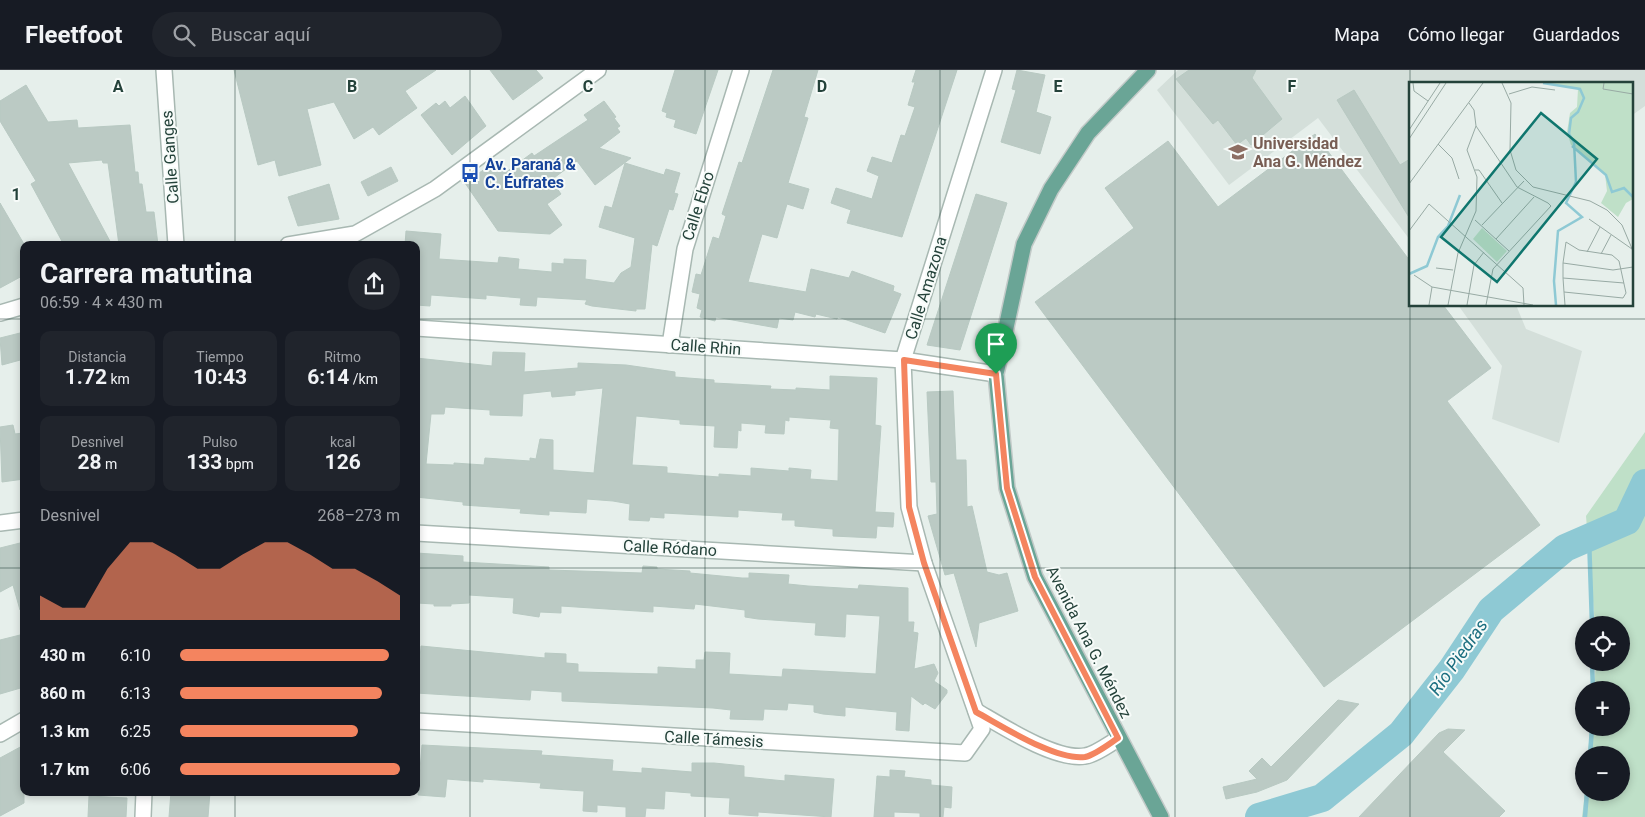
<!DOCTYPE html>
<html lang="es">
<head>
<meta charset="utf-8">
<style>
	:root { --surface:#171b24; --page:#20242c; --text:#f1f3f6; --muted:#9ea1a6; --line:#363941; --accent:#f4845f }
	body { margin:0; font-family:Roboto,sans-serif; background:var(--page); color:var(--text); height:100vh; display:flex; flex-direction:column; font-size:19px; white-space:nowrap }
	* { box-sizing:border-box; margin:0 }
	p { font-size:16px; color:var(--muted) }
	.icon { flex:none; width:28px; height:28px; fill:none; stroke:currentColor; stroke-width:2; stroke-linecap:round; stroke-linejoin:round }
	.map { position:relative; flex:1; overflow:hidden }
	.side { position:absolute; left:20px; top:171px; width:400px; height:555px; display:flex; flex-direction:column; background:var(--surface); border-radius:10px; box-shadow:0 2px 8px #0003 }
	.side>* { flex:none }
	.fabs { position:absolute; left:1575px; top:546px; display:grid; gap:10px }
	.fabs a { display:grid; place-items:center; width:55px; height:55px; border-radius:50%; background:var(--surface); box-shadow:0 2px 8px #0003; font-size:25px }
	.pin { position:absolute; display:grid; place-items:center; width:42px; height:42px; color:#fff; margin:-51px -21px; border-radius:50% 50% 50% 0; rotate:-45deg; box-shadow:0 0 5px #0007 }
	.pin .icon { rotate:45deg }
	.round { display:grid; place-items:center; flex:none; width:52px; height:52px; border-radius:26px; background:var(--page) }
	.headline { display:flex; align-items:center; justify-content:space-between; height:85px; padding:0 20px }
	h1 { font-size:28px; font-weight:700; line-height:38px }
	.figures { display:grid; grid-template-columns:repeat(3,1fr); gap:8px; height:85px; padding:5px 20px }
	.figures div { display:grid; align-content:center; border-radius:10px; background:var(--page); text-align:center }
	.figures b { font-size:21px; font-weight:700 }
	.figures small { font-size:14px; font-weight:400 }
	.figures p { font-size:14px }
	.chart { height:140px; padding:10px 20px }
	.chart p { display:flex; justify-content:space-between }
	.chart svg { width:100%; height:90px; margin-top:5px; fill:var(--accent); opacity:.7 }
	ul { padding:0 20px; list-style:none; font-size:16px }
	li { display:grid; grid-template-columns:80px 60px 1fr; align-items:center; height:38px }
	li i { height:12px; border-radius:6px; background:var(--accent) }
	header { display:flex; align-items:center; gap:30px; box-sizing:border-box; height:70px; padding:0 25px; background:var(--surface); border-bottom:1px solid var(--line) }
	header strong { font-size:24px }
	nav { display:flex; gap:28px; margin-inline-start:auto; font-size:18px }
	.search { width:350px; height:45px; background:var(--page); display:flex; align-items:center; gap:12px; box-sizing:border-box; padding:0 18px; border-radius:28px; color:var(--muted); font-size:19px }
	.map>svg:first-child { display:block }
	.built { fill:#d4dfda }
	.green { fill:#bfe0c8 }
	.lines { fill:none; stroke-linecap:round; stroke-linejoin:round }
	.stream { stroke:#8ec9d4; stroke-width:4.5 }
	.river { stroke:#8ec9d4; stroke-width:28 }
	.building { fill:#bbcac4; stroke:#b8c9c2; fill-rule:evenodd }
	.minor-casing { stroke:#a8b8b2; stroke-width:18 }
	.major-casing { stroke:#c2cac8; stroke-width:18 }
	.minor { stroke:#fff; stroke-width:15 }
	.major { stroke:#6aa596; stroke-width:15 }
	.route-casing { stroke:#fff; stroke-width:10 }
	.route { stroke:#f4845f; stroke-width:6 }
	.grid { fill:none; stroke:#24423a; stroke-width:1; stroke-opacity:0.55 }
	.labels { text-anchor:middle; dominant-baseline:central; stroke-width:4; stroke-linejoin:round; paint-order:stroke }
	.education-label { font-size:16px; font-weight:bold; fill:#785e54; stroke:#f7fbf9; text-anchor:start }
	.street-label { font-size:16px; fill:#24423a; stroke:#f7fbf9 }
	.transit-label { font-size:16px; font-weight:bold; fill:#164399; stroke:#f7fbf9; text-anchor:start }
	.water-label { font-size:18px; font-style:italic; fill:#1c6f80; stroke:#f7fbf9 }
	.inset-river { fill:none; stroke:#8ec9d4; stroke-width:2.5 }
	.inset-road { fill:none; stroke:#98aaa4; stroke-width:1 }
	.view { fill:#0f766e; fill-opacity:0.15; stroke:#0f766e; stroke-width:2.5 }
	.inset-edge { fill:none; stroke:#24423a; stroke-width:2.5 }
	.grid-label { font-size:16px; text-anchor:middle; font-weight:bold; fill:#24423a; stroke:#f7fbf9; stroke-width:4; stroke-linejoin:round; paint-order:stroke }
</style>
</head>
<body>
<header>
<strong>Fleetfoot</strong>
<div class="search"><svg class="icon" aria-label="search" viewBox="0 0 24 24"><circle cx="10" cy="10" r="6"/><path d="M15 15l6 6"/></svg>Buscar aquí</div>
<nav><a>Mapa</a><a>Cómo llegar</a><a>Guardados</a></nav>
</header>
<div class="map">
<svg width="1645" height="747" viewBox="0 0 1645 747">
	<rect width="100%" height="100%" fill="#e6efeb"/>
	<g class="built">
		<path d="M1178,0H1645V36L1631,46V14H1410V170L1318,48L1229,115L1157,20Z"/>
		<path d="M1458,235H1516L1526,259L1582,281L1559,373L1492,349L1502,296Z"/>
	</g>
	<path class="green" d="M1645,362V747H1582L1585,723L1621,722V685H1588L1590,658H1621V620H1594L1596,593L1621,592V555H1595L1586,446Z"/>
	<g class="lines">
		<g class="stream">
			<path d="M1589,467L1592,555"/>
			<path d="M1592,592L1593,620"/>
			<path d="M1590,685L1592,658"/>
			<path d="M1585,747L1587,722"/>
		</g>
		<path class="river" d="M1259,747L1322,728L1401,664L1452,599L1491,540L1565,478L1627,451L1645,413"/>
	</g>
	<g class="building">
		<path d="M234,0H436L405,21L417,38L379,65L373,57L354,69L334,32L307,39L321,95L279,106L275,90L258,95Z"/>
		<path d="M490,0H536L543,8L513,30Z"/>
		<path d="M675,0H718L696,64L674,57L676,50L666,47L667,43L662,41Z"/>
		<path d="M773,0H818L804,47L808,48L788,113L809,119L803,139L787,134L777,168L762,164L748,212L806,222L811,199L849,208L852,201L894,216L893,221L901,224L885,263L838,247L837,249L816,244L815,247L795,242L793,250L779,248L777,258L716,247L715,251L700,247L702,240L697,238L700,224L692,222L696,204L701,205L713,167L719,169L726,146L722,144L739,92L742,93Z"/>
		<path d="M916,0H957L902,167L847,153L851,140L831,133L836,118L872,129L879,106L867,101L872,87L892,93L901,65L905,66L915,37L908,35L915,12H912Z"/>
		<path d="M1017,0L1045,5L1036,42L1051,47L1040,84L1001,72L1016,20L1012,19Z"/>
		<path d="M1189,0H1256L1252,8L1282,49L1251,75L1246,68L1237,75L1218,50L1213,54L1176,9Z"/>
		<path d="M26,15L48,52L77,50L78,58L130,55L135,102H138L139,114H142L146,142H154L158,175H119L108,93H103L102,90L68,93L112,175H64L31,114L36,111L0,51V31Z"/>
		<path d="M1354,20L1400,95L1410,89V149L1337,30Z"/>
		<path d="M465,26L486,56L452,85L421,45L436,33L439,36L445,31L450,38Z"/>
		<path d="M604,31L616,47L614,48L620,56L617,58L620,62L599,78L631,88L595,115L577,91L551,110L561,124L547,134L562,155L550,164L498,161L465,113L496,91L505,103L532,83L534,86L588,50L584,45Z"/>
		<path d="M1315,64L1410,191V235H1443L1491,298L1447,331L1540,455L1324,617L1035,232L1134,158L1105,118L1168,71L1218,137Z"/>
		<path d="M625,93L664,105L666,99L680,103L674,123L678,124L673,140L669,139L657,176L652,174L645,239H636V241L592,236L585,234L587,230L537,227L536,236L520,235L521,228L486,225V229L431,225L430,236L416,235V175H405L406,161L441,164L439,189L498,193L499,187L519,189L518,199L552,202V193L564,194V189L586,190L585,209L614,213L621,203L631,197L635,168L599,157L605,136L612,138Z"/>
		<path d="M391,97L398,111L368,126L361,112Z"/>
		<path d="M329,114L339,149L298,156L288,127Z"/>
		<path d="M976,124L1007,133L960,280L927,275Z"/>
		<path d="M0,133L24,174V205L0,218Z"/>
		<path d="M24,262V289L2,295L0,268Z"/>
		<path d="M493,282L525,283L524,302L578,298V293L626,295L675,302V307L714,310V313L771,316L770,319L796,320V318L830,320V306L877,308L875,355L881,356L875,442L894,443L893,457L877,456L876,468L854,467L833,466V459L795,456V450H782L783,443L738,440V447L664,443V448L650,447L649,451L629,450L630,434L613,431L587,429L586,443L549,441V445L520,443L521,439L463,435V432L416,427V328H418L420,304H416V288L492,296ZM603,318L594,403L553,400V370L540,369L536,389L530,388V391L485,388L484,395L454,393V395L426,394L431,344H444L445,337L490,340V345L522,346L523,324L551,321L552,327L575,325V321ZM636,346L680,350V354L715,356L714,377L737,378L738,360L741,361V353L766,355L765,363L784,364L785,350L789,351V347L831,350L830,358L839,359L838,411L810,409L811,400L789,398V401L751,398V406L719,404V407L667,403V397L632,395Z"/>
		<path d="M953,321L956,390H966L967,437L972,436L987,502L999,505L1007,503L1018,541L979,553L976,577L954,503L945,505L928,446L937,444L936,412H931L927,322Z"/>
		<path d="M13,355L15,364L23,363L24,409L2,412L0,357Z"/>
		<path d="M24,472V540H20L13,515L0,522V478Z"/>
		<path d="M416,483L463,486V492L549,497V500L642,503L643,496L657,497V499L690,501V503L742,508H749V503L789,505L788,514L808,516L858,519L859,515L908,518V552H914L913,562L918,563L914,599L934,594L938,603L934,611L947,620V623L935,639L925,633L923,635L911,626L909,661L896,660L897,642L845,637V646L823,644L814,642V635L788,633L787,640L764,639L763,650L730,649L731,640L713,638L562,631V622L531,620L530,630L416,623V588L420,589L421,576L545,588V583L566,584V593L578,594V602L658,604V597L696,599V590H704L705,582L730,583L729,604L782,607L783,599L876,604L880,546L846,544L845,567L815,565L816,553L758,549L745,547V540L695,534L694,539L653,536V542L561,536V543L540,542L539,547L513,543L514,528L469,525V533L451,534V536H434V534L417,533Z"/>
		<path d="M24,564V617L0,624V570Z"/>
		<path d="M1338,630L1359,634L1287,710L1257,722L1226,729L1223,717L1257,709L1249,701L1262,688L1271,697Z"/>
		<path d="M1448,659L1465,660L1443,682L1505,741L1499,747H1359L1439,663Z"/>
		<path d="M24,675V733L0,746V688Z"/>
		<path d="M422,675L542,681L541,685L613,690L612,701L642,703V698L692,702V693H714L744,696V707L785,711V705L834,709L831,747L758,742V746L729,744L730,728L691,726V723L665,721L664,739L646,738L645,747H626V737L597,735V742L583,741L584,721L540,718L541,713L483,709V712L447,709L445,727L418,725Z"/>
		<path d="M890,700L905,701L904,707L931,710V715L952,717L951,738L944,737L943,747H920V743L894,742V747H874L877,706L890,707Z"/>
		<path d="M171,722H210L208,747H169Z"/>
		<path d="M89,726L127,728L126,747H88Z"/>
	</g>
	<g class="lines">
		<g class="minor-casing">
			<g id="minor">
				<path d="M164,0L176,175"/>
				<path d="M288,175L355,164L435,119L598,0"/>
				<path d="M0,243L24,236"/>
				<path d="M416,258L903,290L996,304"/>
				<path d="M670,275L685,179L741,0"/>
				<path d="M0,453L24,450"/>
				<path d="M416,463L924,493"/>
				<path d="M976,641C1002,656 1056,691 1085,686C1095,685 1109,674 1118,669"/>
				<path d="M416,651L965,683L982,659L924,493L909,437L903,290L994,0"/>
				<path d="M0,664L24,650"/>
				<path d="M143,747L144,722"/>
			</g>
		</g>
		<g class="major-casing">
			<path id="major" d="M1148,0L1088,63L1051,119L1024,174L996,304L1007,418L1035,507L1161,747"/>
		</g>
		<use href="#minor" class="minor"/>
		<use href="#major" class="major"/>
	</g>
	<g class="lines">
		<g class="route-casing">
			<path id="route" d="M904,290L996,304L1007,418L1035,507L1118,668C1109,674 1095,685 1085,687C1056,691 1002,656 976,642L924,493L909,437Z"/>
		</g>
		<use href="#route" class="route"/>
	</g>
	<path class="grid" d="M235,0V175M470,0V747M705,0V747M940,0V747M1175,0V747M1410,0V14M1410,14V235M1410,235V747M0,249H24M416,249H1645M0,498H24M416,498H1645M235,722V747"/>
	<defs>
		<g id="university-bare" transform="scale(1.5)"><path d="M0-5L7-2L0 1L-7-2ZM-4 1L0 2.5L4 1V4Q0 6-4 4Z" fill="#8d6e63" stroke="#f7fbf9" stroke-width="2.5" paint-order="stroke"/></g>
		<g id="bus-bare" transform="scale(1.5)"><path d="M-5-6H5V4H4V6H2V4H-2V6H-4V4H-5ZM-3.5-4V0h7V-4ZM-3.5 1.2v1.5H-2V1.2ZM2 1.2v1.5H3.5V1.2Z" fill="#1a4fb4" stroke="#f7fbf9" stroke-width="2.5" paint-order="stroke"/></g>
	</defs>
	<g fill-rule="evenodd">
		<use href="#university-bare" x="1238" y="82"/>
		<use href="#bus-bare" x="470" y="103"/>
	</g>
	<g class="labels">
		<g class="education-label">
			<text x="1253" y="73">Universidad<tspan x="1253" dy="18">Ana G. Méndez</tspan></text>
		</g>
		<g class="street-label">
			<text transform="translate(170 87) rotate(-94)">Calle Ganges</text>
			<text transform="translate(698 136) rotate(-72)">Calle Ebro</text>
			<text transform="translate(926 218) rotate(-73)">Calle Amazona</text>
			<text transform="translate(706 277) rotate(4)">Calle Rhin</text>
			<text transform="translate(670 478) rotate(3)">Calle Ródano</text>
			<text transform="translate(1089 572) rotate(63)">Avenida Ana G. Méndez</text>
			<text transform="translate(714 669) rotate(3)">Calle Támesis</text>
		</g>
		<g class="transit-label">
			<text x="485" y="94">Av. Paraná &amp;<tspan x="485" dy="18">C. Éufrates</tspan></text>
		</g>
		<g class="water-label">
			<text transform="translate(1458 587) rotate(-55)">Río Piedras</text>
		</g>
	</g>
	<g transform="translate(1409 12)">
		<rect width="224" height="224" fill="#e6efeb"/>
		<path d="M134,1H224V117L217,121L209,135L192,121L198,109L196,92L162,63L158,50L161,31L168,25L169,7ZM73,146L98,169L88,180L64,157Z" fill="#bfe0c8"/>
		<path class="inset-river" d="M134,1L171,7L175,16L169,30L162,36L160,52L165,60L167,100L157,121L173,135L149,149L145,199L147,223M163,64L197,93L203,110L215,106L224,115M0,192L18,184L29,155L39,144L51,113"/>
		<path class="inset-road" d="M4,1L5,9L19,19M93,1L102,21L101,68L107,88L124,105L181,119L198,128L213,143L224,169M195,1L194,7L224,12M100,12L123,5L146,8M67,44L108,105L139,121M0,48L31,1M0,57L37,1M29,62L43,76L50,97M66,88H70L93,121M0,102L74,1M180,137L223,167M66,138L100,169M73,143L115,99M0,149L20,122L114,206L115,223M87,157L125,115M178,170L191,145M192,172L202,153M154,181L204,188L224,185M27,186L44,188M5,193L23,205L124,223M154,196L215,201M155,210L214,216L217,211L210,179L203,173L170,168L157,160L154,181V196L155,210L156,223M20,223L23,205M39,223L49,171L67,129L68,95L58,68L67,44L65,28L60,21M58,223L65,183L75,170M77,223L84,187L142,124L139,121"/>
		<path class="view" d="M132,31L188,77L88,200L32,155Z"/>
		<rect width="224" height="224" class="inset-edge"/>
	</g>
	<g class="grid-label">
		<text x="118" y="22">A</text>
		<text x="352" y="22">B</text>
		<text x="588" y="22">C</text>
		<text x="822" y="22">D</text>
		<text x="1058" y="22">E</text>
		<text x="1292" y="22">F</text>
		<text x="16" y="130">1</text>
	</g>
</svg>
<div class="fabs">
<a><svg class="icon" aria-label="locate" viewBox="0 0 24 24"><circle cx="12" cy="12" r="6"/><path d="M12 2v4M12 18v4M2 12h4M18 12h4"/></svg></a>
<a>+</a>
<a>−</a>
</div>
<div class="pin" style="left:996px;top:304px;background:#1e9e55"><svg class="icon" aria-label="arrive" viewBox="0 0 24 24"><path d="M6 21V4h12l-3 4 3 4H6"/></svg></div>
<section class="side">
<div class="headline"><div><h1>Carrera matutina</h1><p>06:59 · 4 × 430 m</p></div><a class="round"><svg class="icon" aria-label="share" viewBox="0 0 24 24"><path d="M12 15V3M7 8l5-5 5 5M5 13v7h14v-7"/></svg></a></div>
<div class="figures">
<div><p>Distancia</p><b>1.72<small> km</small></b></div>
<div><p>Tiempo</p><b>10:43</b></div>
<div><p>Ritmo</p><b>6:14<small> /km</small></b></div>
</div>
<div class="figures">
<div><p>Desnivel</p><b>28<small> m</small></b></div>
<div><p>Pulso</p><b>133<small> bpm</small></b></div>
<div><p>kcal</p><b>126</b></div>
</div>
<div class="chart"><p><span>Desnivel</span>268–273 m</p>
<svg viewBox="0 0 160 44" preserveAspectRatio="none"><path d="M0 44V32L10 38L20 38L30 19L40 6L50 6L60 12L70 19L80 19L90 12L100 6L110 6L120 12L130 19L140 19L150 25L160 32V44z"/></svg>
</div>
<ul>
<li><b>430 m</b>6:10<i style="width:95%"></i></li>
<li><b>860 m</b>6:13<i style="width:92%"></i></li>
<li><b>1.3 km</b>6:25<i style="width:81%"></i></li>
<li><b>1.7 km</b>6:06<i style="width:100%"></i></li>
</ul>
</section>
</div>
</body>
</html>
